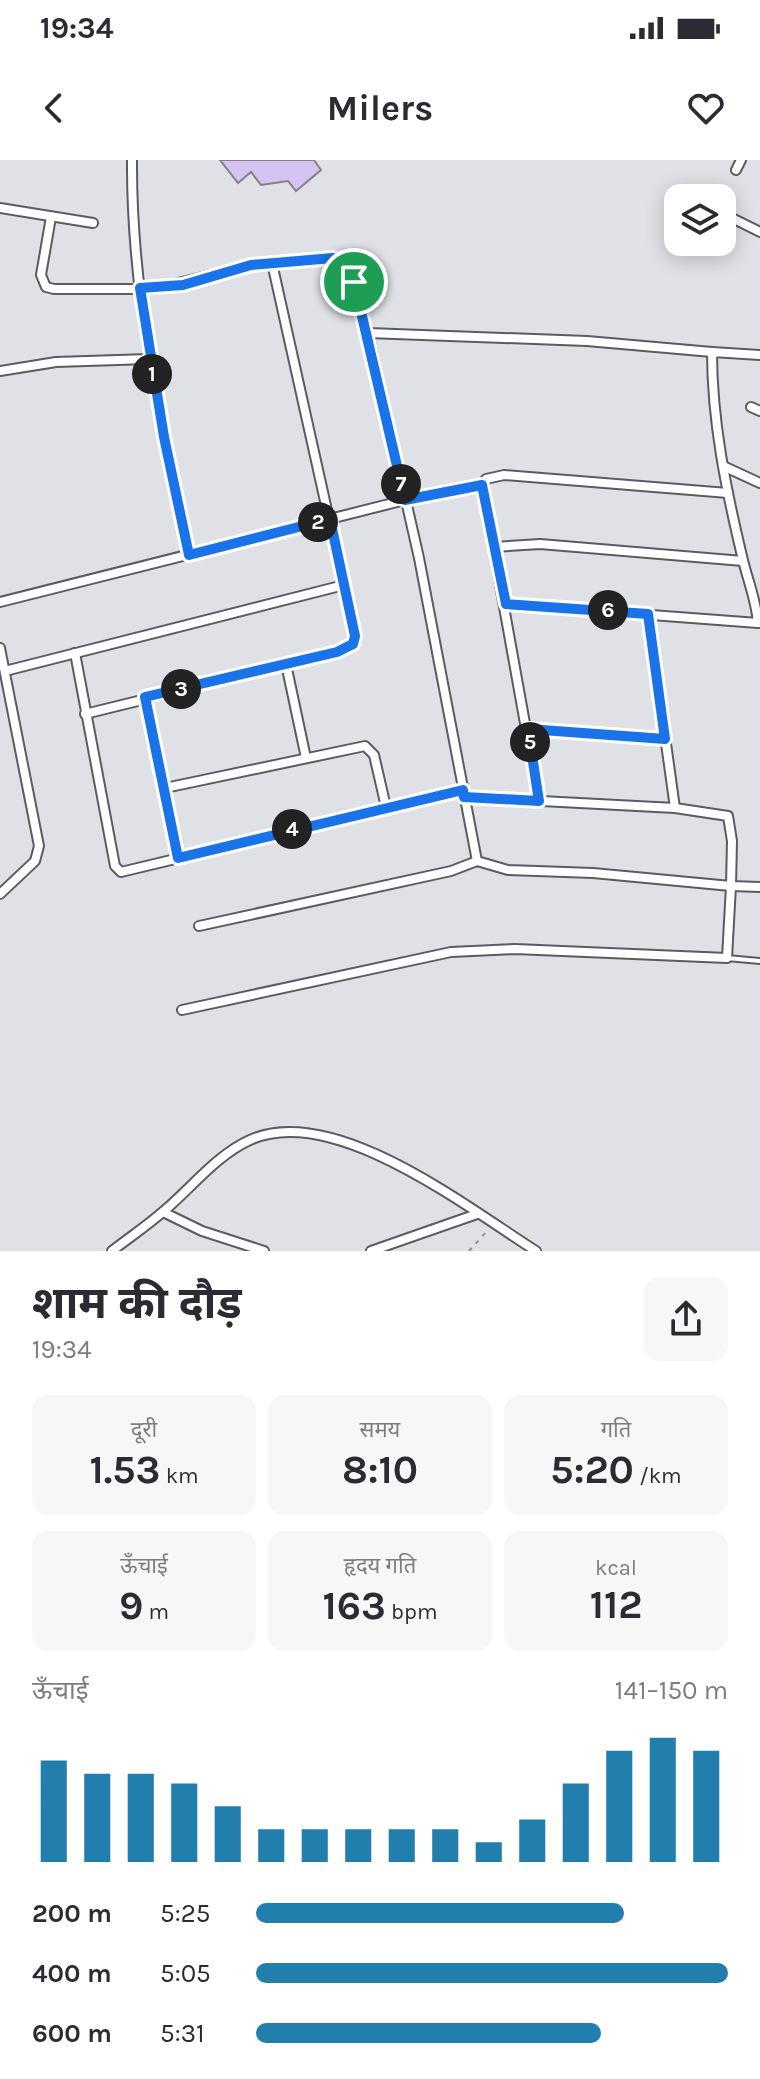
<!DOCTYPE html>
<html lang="hi">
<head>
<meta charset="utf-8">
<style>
	:root { --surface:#fff; --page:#f7f7f7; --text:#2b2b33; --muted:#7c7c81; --accent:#227eac }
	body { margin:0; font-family:Karla,"Noto Sans Devanagari",sans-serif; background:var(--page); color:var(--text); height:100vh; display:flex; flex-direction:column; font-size:30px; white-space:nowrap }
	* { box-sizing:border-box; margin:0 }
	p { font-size:26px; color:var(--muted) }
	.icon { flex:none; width:44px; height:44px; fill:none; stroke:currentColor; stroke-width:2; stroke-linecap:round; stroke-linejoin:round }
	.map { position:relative; height:1091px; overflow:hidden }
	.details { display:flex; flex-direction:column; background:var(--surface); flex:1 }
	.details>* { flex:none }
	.tools { position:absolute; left:664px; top:24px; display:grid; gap:16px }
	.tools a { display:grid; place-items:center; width:72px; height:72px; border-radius:16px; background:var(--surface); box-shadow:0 4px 20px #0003; font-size:40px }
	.pin { position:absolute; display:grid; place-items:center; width:68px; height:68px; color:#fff; margin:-34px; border:4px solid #fff; border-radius:50%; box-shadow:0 2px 8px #0007 }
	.km { position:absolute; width:40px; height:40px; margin:-20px; border-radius:50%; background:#222; color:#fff; font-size:22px; line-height:40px; text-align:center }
	.round { display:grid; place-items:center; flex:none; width:84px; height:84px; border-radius:16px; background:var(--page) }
	.summary { display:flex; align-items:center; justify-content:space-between; height:136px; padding:0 32px }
	h1 { font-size:44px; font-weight:700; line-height:60px }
	.stats { display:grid; grid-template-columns:repeat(3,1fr); gap:12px; height:136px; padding:8px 32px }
	.stats div { display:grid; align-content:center; border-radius:16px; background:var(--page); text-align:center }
	.stats b { font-size:40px; font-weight:700 }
	.stats small { font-size:22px; font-weight:400 }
	.stats p { font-size:22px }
	.chart { height:224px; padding:16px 32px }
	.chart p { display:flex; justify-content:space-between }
	.chart svg { width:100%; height:144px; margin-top:8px; stroke:var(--accent); stroke-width:6 }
	ul { padding:0 32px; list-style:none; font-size:26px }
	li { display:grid; grid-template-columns:128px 96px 1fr; align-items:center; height:60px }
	li i { height:20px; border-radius:10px; background:var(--accent) }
	.status { display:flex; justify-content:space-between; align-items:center; height:56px; padding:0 40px; background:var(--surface); direction:ltr }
	.status svg { height:22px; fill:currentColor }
	header { display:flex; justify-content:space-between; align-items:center; height:104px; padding:0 32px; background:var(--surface); font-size:36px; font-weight:700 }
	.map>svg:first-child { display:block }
	.building { fill:#d4c3f0; stroke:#848287; stroke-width:2 }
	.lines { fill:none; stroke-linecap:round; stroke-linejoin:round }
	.service-casing { stroke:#5a5c60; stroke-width:8 }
	.minor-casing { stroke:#5a5c60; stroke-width:12 }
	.path { stroke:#8b8d90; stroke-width:2; stroke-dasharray:4 6; stroke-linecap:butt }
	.service { stroke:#fff; stroke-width:4 }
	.minor { stroke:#fff; stroke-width:8 }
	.route-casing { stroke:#fff; stroke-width:16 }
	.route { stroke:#1a73e8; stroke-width:10 }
</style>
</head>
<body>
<div class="status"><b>19:34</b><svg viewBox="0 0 49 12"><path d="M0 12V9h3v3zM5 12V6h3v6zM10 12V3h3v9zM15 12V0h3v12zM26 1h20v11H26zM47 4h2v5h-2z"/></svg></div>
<header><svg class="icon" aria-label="back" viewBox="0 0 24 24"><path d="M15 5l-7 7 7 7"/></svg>Milers<svg class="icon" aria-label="heart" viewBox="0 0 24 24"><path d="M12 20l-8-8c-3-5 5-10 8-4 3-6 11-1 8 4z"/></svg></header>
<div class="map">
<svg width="760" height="1091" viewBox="0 0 760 1091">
	<rect width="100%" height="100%" fill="#dfe1e6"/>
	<path class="building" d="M220,0H314L321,10L296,31L288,21L261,25L251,12L238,23Z"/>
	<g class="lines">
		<g class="service-casing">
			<path id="service" d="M727,798L760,801"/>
		</g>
		<g class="minor-casing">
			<g id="minor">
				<path d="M132,0C131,134 161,266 189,395"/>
				<path d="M736,10L741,0"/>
				<path d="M0,48L93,63"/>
				<path d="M722,53L760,72"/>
				<path d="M51,57L41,115L46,127L54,129H154L251,105L333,98L343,102L354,122L368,173L419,398L477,701L508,710L593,713L731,726L727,798L515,789L451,792L182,850"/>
				<path d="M368,173L587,181L712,192"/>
				<path d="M0,211L56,202L149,199"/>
				<path d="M751,247L760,251"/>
				<path d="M723,306L760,323"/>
				<path d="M494,387L540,384L743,401"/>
				<path d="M0,442L405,340L482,325"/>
				<path d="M506,444L758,463C756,438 747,419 742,396C726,329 712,261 712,192L760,195"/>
				<path d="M648,454L675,648"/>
				<path d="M0,488L39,686L35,701L0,734"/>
				<path d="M75,493L115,706L121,712L463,630"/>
				<path d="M286,504L306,598"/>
				<path d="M5,511L344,425"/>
				<path d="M145,537L178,698"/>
				<path d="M85,554L337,492L353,484L355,476L272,103"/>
				<path d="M528,569L665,579"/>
				<path d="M165,628L365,586L374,595L386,647"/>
				<path d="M464,637L675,648L728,656L732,681L731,726L760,727"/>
				<path d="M539,641L482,325L486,319L504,315L728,333"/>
				<path d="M199,766L451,711L477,701"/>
				<path d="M163,1052L202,1071L264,1091"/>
				<path d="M112,1091C130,1077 148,1065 165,1050C191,1028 218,994 250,980C333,942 468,1048 536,1091"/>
				<path d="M371,1091L477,1054"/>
			</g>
		</g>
		<path class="path" d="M469,1091L487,1071"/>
		<use href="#service" class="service"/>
		<use href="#minor" class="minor"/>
	</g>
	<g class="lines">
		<g class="route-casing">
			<path id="route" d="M333,98L350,109L354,122L405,340L482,325L506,444L648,454L665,579L528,569L539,641L464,637L463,630L178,698L145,537L337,492L353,484L355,476L330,359L189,395L164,277L140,128L183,125L251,105Z"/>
		</g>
		<use href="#route" class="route"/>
	</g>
</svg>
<div class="tools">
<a><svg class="icon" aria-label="layers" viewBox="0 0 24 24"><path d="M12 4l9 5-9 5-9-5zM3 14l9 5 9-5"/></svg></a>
</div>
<div class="pin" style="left:354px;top:122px;background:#1e9e55"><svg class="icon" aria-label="arrive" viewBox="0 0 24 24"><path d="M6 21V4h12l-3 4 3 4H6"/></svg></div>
<b class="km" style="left:152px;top:214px">1</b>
<b class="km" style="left:318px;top:362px">2</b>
<b class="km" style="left:181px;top:529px">3</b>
<b class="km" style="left:292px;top:669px">4</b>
<b class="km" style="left:530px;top:582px">5</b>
<b class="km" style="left:608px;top:450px">6</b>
<b class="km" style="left:401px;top:324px">7</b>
</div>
<section class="details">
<div class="summary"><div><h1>शाम की दौड़</h1><p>19:34</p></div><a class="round"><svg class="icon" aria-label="share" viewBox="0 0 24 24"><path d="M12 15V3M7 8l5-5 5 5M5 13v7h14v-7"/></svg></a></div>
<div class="stats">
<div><p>दूरी</p><b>1.53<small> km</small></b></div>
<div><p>समय</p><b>8:10</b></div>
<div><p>गति</p><b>5:20<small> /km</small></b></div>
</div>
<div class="stats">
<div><p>ऊँचाई</p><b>9<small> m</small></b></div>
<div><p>हृदय गति</p><b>163<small> bpm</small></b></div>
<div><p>kcal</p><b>112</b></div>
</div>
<div class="chart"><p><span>ऊँचाई</span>141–150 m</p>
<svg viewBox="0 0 160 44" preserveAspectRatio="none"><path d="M5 44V13M15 44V17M25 44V17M35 44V20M45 44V27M55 44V34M65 44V34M75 44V34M85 44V34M95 44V34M105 44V38M115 44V31M125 44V20M135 44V10M145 44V6M155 44V10"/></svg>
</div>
<ul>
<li><b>200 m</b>5:25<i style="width:78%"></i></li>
<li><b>400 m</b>5:05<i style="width:100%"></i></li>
<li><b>600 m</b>5:31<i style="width:73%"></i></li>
</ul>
</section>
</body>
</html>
